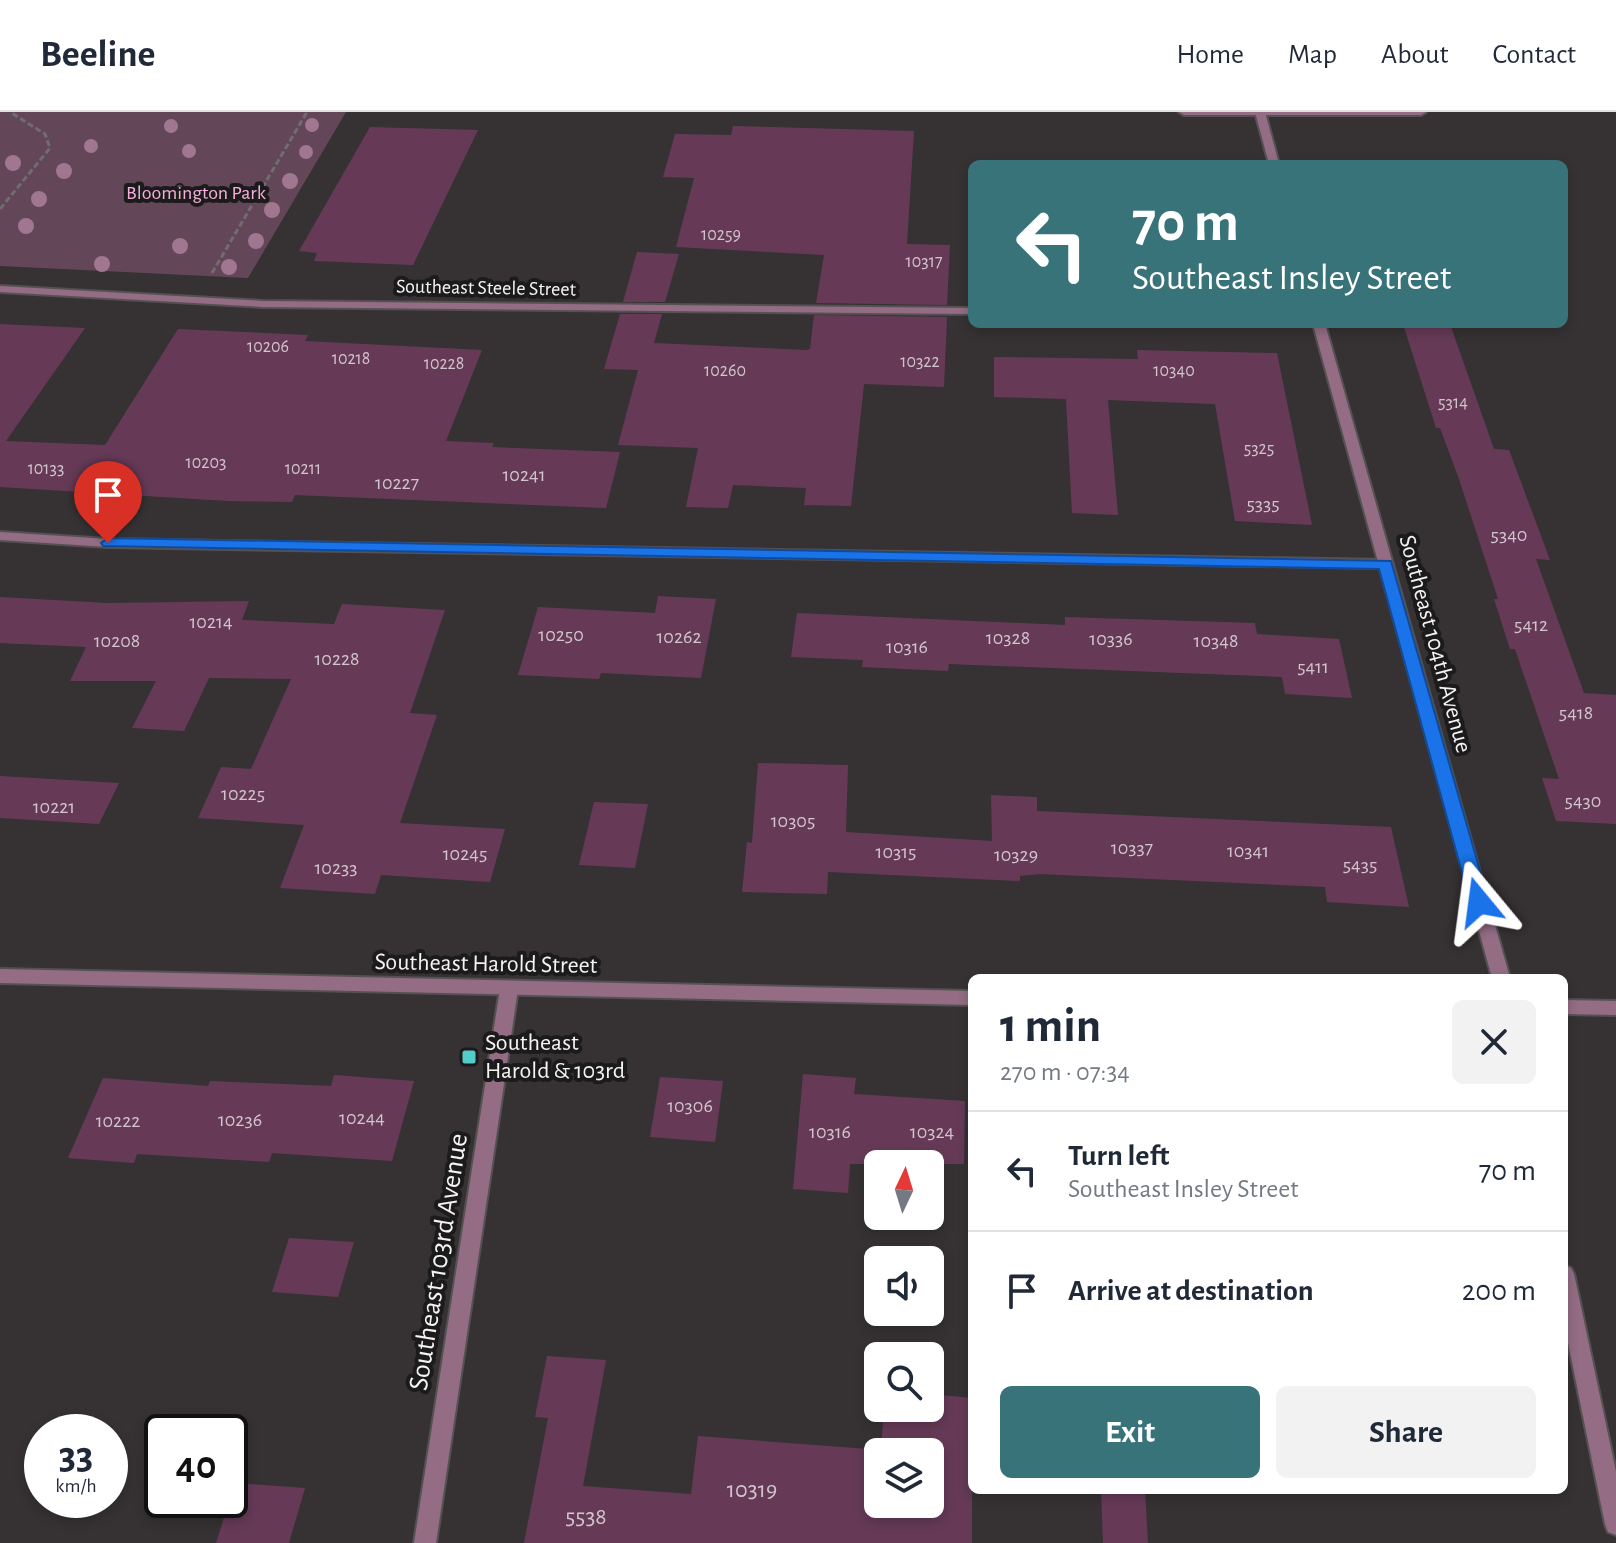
<!DOCTYPE html>
<html lang="en">
<head>
<meta charset="utf-8">
<style>
	body { margin:0; font-family:"Alegreya Sans",sans-serif; background:#f2f2f3; color:#1f2937; height:100vh; display:flex; flex-direction:column; font-size:30px; white-space:nowrap }
	* { box-sizing:border-box; margin:0 }
	p { font-size:26px; color:#747a83 }
	.icon { flex:none; width:44px; height:44px; fill:none; stroke:currentColor; stroke-width:2; stroke-linecap:round; stroke-linejoin:round }
	.map { position:relative; flex:1; overflow:hidden }
	.details { position:absolute; left:968px; top:862px; width:600px; height:520px; display:flex; flex-direction:column; background:#fff; border-radius:12px; box-shadow:0 4px 12px #0003 }
	.details>* { flex:none }
	.guide { position:absolute; left:968px; top:48px; width:600px; height:168px; border-radius:12px; box-shadow:0 4px 12px #0003; background:#377378; color:#fff; overflow:hidden }
	.needle { width:52px; rotate:4deg }
	.tools { position:absolute; left:864px; top:1038px; display:grid; gap:16px }
	.tools a { display:grid; place-items:center; width:80px; height:80px; border-radius:12px; background:#fff; box-shadow:0 4px 12px #0003; font-size:40px }
	.speed { position:absolute; left:24px; top:1302px; display:flex; gap:16px; font-size:40px; font-weight:700; text-align:center }
	.speed>* { display:grid; place-content:center; width:104px; height:104px; border-radius:50%; background:#fff; box-shadow:0 4px 12px #0003; line-height:1 }
	.speed small { font-size:20px; font-weight:400 }
	.speed .limit { border:4px solid #111; border-radius:12px; background:#fff; color:#111 }
	.pin { position:absolute; display:grid; place-items:center; width:68px; height:68px; color:#fff; margin:-82px -34px; border-radius:50% 50% 50% 0; rotate:-45deg; box-shadow:0 0 8px #0007 }
	.pin .icon { rotate:45deg }
	.me { position:absolute; width:88px; margin:-44px; rotate:344deg; stroke-linejoin:round; filter:drop-shadow(0 0 6px #0008) }
	.turn { display:flex; align-items:center; gap:28px; height:168px; padding:0 32px; font-size:36px }
	.turn .icon { width:104px; height:104px; stroke-width:2.5 }
	.turn b { display:block; font-size:56px; line-height:68px }
	.round { display:grid; place-items:center; flex:none; width:84px; height:84px; border-radius:12px; background:#f2f2f3 }
	.head { display:flex; align-items:center; justify-content:space-between; height:136px; padding:0 32px }
	h1 { font-size:48px; font-weight:700; line-height:60px }
	.primary-button { display:flex; gap:16px; margin-top:auto; padding:16px 32px }
	.primary-button a { flex:1; height:92px; border-radius:12px; background:#377378; color:#fff; font-size:32px; font-weight:700; line-height:92px; text-align:center }
	.primary-button a+a { background:#f2f2f3; color:#1f2937 }
	ul { padding:0; list-style:none }
	li { display:flex; align-items:center; gap:24px; height:120px; padding:0 32px; border-top:2px solid #e0e1e3 }
	li div { flex:1 }
	li b { display:block; font-size:30px }
	li em { font-style:normal }
	header { display:flex; align-items:center; gap:48px; box-sizing:border-box; height:112px; padding:0 40px; background:#fff; border-bottom:2px solid #e0e1e3 }
	header strong { font-size:38px }
	nav { display:flex; gap:44px; margin-inline-start:auto; font-size:28px }
	.map>svg:first-child { display:block }
</style>
</head>
<body>
<header>
<strong>Beeline</strong>
<nav><a>Home</a><a>Map</a><a>About</a><a>Contact</a></nav>
</header>
<div class="map">
<svg width="1616" height="1431" viewBox="0 0 1616 1431">
	<rect width="100%" height="100%" fill="#363234"/>
	<path fill="#634658" d="M0,0h346l-98,166 -248,-12z"/>
	<g fill="#663a57" fill-rule="evenodd">
		<path d="M733,14l181,5 -7,113 43,1 -3,60 -131,-2 8,-48 -148,-8 18,-69 -31,-1 12,-43 56,1z"/>
		<path d="M370,15l108,3 -65,135 -99,-4 3,-8 -18,-2z"/>
		<path d="M637,140l42,2 -14,48h-42z"/>
		<path d="M620,202h42l-8,29 152,7 4,-1 4,-34 133,2 -3,70 -80,-3 -13,122 -47,-1 2,-17 -73,-3 -5,23 -42,-1 12,-59 -80,-3 20,-75 -34,-1z"/>
		<path d="M0,212l85,4 -79,113 99,4 73,-116 130,6 -3,6 177,9 -36,91 48,2 -2,4 128,5 -14,56 -311,-13 -3,7 -64,-1 -228,-14z"/>
		<path d="M1403,212h47l44,125 15,1 41,110 -14,-1 48,134 32,2v129l-60,-3 -14,-43 17,1 -44,-130h-5l-16,-50h4l-39,-120 -19,-51h-4z"/>
		<path d="M1137,238l140,3 35,172 -77,-4 -20,-117 -107,-4 10,115 -46,-2 -6,-114 -72,-2v-40l144,2z"/>
		<path d="M658,484l58,3 -15,79 -100,-5 -2,6 -81,-4 20,-68 117,6z"/>
		<path d="M0,485l107,6 142,-2 -7,19 92,4 8,-20 103,6 -35,103 27,2 -37,108 105,6 -15,53 -109,-7 -6,19 -95,-6 24,-63 -106,-7 23,-51 30,2 40,-90 -82,-1 -25,53 -52,-3 24,-47h-86l16,-34 -86,-4z"/>
		<path d="M797,501l268,12v-8l190,6 2,11 82,5 13,59 -67,-4 -3,-17 -333,-13 -1,7 -86,-4 1,-7 -72,-3z"/>
		<path d="M758,651l90,2 -2,67 146,9 -1,-46 46,2v14l354,16 18,80 -82,-5 -2,-15 -285,-13 -20,2v5l-192,-9 -1,22 -85,-2 5,-50 5,1z"/>
		<path d="M0,664l119,7 -20,41 -99,-6z"/>
		<path d="M594,690l54,2 -13,64 -56,-3z"/>
		<path d="M803,962l53,4 -2,16 111,7 -1,63h-114l-2,29 -55,-4z"/>
		<path d="M334,963l80,6 -22,80 -120,-8 -3,9 -132,-8 -3,9 -66,-5 35,-80 105,8 2,-5 121,5z"/>
		<path d="M660,965l63,4 -8,61 -65,-5z"/>
		<path d="M289,1126l65,4 -16,55 -66,-5z"/>
		<path d="M547,1244l59,4 -23,126 108,8 7,-58 183,14 3,-42h46v-14l42,4v145h-448l24,-125 -13,-1zM878,1340h52v52h-52z"/>
		<path d="M235,1371l70,5 -16,55h-73z"/>
		<path d="M1101,1378h44l3,53h-45z"/>
	</g>
	<g fill="none" stroke-linecap="round" stroke-linejoin="round">
		<defs>
			<g id="minor">
				<path d="M1179,0h247l-5,3h-237z"/>
				<path d="M0,174l263,15 709,7v6l-709,-7 -263,-15z"/>
				<path d="M0,420l108,7 1278,21 7,4 -7,4 -1278,-21 -108,-7z"/>
				<path d="M509,870l6,2 3,5 -82,554h-22l86,-554 3,-5z"/>
				<path d="M1564,1153l7,3 3,6 42,198v63l-8,-3 -3,-8 -41,-201z"/>
			</g>
			<g id="tertiary">
				<path d="M1255,0h10l14,52h-10z"/>
				<path d="M1313,212h12l185,654h-18z"/>
				<path d="M0,857l972,22v14l-972,-22z"/>
				<path d="M1564,888l52,1v14l-52,-1z"/>
			</g>
		</defs>
		<use href="#minor" stroke="#555153" stroke-width="4"/>
		<use href="#tertiary" stroke="#555153" stroke-width="4"/>
		<g stroke="#706d6f" stroke-width="3" stroke-dasharray="6 3" stroke-linecap="butt">
			<path d="M0,97l50,-61 -5,-14 -35,-22"/>
			<path d="M212,161l95,-161"/>
		</g>
		<use href="#minor" fill="#946d85" fill-rule="evenodd"/>
		<use href="#tertiary" fill="#946d85" fill-rule="evenodd"/>
	</g>
	<g fill="#a17691">
		<circle cx="312" cy="13" r="7"/>
		<circle cx="171" cy="14" r="7"/>
		<circle cx="91" cy="34" r="7"/>
		<circle cx="189" cy="39" r="7"/>
		<circle cx="306" cy="40" r="7"/>
		<circle cx="13" cy="51" r="8"/>
		<circle cx="64" cy="59" r="8"/>
		<circle cx="290" cy="69" r="8"/>
		<circle cx="39" cy="87" r="8"/>
		<circle cx="272" cy="98" r="8"/>
		<circle cx="26" cy="114" r="8"/>
		<circle cx="256" cy="129" r="8"/>
		<circle cx="180" cy="134" r="8"/>
		<circle cx="102" cy="152" r="8"/>
		<circle cx="229" cy="155" r="8"/>
	</g>
	<path fill="#1a73e8" stroke="#114b97" stroke-width="2" d="M108,426l1283,23 98,341 -10,7 -9,-7 -91,-333 -1276,-23 -2,-3z"/>
	<rect fill="#54cdc8" stroke="#1c1b1c" stroke-width="3" x="461" y="937" width="16" height="16" rx="4"/>
	<g text-anchor="middle" dominant-baseline="central" stroke-width="8" stroke-linejoin="round" paint-order="stroke">
		<g font-size="18" fill="#d2c5ce">
			<text x="721" y="123">10259</text>
			<text x="924" y="150">10317</text>
			<text x="268" y="235">10206</text>
			<text x="351" y="247">10218</text>
			<text x="920" y="250">10322</text>
			<text x="444" y="252">10228</text>
			<text x="725" y="259">10260</text>
			<text x="1174" y="259">10340</text>
			<text x="1453" y="291">5314</text>
			<text x="1259" y="337">5325</text>
			<text x="206" y="351">10203</text>
			<text x="46" y="357">10133</text>
			<text x="303" y="357">10211</text>
		</g>
		<g font-size="20" fill="#f8aedd" stroke="#1c1b1c">
			<text x="196" y="81">Bloomington Park</text>
		</g>
		<g font-size="20" fill="#f6f3f5" stroke="#1c1b1c">
			<text transform="translate(486 176) rotate(1)">Southeast Steele Street</text>
		</g>
		<g font-size="20" fill="#d2c5ce">
			<text x="524" y="363">10241</text>
			<text x="397" y="371">10227</text>
			<text x="1263" y="392">5335</text>
			<text x="1509" y="423">5340</text>
			<text x="211" y="510">10214</text>
			<text x="1531" y="513">5412</text>
			<text x="561" y="523">10250</text>
			<text x="679" y="525">10262</text>
			<text x="1008" y="526">10328</text>
			<text x="1111" y="527">10336</text>
			<text x="117" y="529">10208</text>
			<text x="1216" y="529">10348</text>
			<text x="907" y="535">10316</text>
			<text x="337" y="547">10228</text>
			<text x="1313" y="555">5411</text>
			<text x="1576" y="601">5418</text>
			<text x="243" y="682">10225</text>
			<text x="1583" y="689">5430</text>
			<text x="54" y="695">10221</text>
			<text x="793" y="709">10305</text>
			<text x="1132" y="736">10337</text>
			<text x="1248" y="739">10341</text>
			<text x="896" y="740">10315</text>
			<text x="465" y="742">10245</text>
			<text x="1016" y="743">10329</text>
			<text x="1360" y="753">5435</text>
			<text x="336" y="756">10233</text>
			<text x="690" y="994">10306</text>
			<text x="362" y="1006">10244</text>
			<text x="240" y="1008">10236</text>
			<text x="118" y="1009">10222</text>
			<text x="830" y="1020">10316</text>
			<text x="932" y="1020">10324</text>
		</g>
		<g font-size="24" fill="#f6f3f5" stroke="#1c1b1c">
			<text transform="translate(1435 532) rotate(75)">Southeast 104th Avenue</text>
			<text transform="translate(486 852) rotate(1)">Southeast Harold Street</text>
		</g>
		<g font-size="24" fill="#f6f3f5" stroke="#1c1b1c" text-anchor="start">
			<text x="485" y="931">Southeast<tspan x="485" dy="28">Harold &amp; 103rd</tspan></text>
		</g>
		<g font-size="24" fill="#d2c5ce">
			<text x="752" y="1378">10319</text>
			<text x="586" y="1405">5538</text>
		</g>
		<g font-size="28" fill="#f6f3f5" stroke="#1c1b1c">
			<text transform="translate(439 1150) rotate(-81)">Southeast 103rd Avenue</text>
		</g>
	</g>
</svg>
<div class="tools">
<a><svg class="needle" viewBox="-14 -14 28 28"><path d="M0-13l5 13h-10z" fill="#e53935"/><path d="M0 13l5-13h-10z" fill="#747a83"/></svg></a>
<a><svg class="icon" aria-label="sound" viewBox="0 0 24 24"><path d="M4 9h4l5-4v14l-5-4H4zM17 9q2 3 0 6"/></svg></a>
<a><svg class="icon" aria-label="search" viewBox="0 0 24 24"><circle cx="10" cy="10" r="6"/><path d="M15 15l6 6"/></svg></a>
<a><svg class="icon" aria-label="layers" viewBox="0 0 24 24"><path d="M12 4l9 5-9 5-9-5zM3 14l9 5 9-5"/></svg></a>
</div>
<div class="speed"><div>33<small>km/h</small></div><div class="limit">40</div></div>
<div class="pin" style="left:108px;top:431px;background:#d93025"><svg class="icon" aria-label="arrive" viewBox="0 0 24 24"><path d="M6 21V4h12l-3 4 3 4H6"/></svg></div>
<svg class="me" style="left:1479px;top:790px" viewBox="-20 -20 40 40"><path d="M0-17L14 15 0 8-14 15z" fill="#1a73e8" stroke="#fff" stroke-width="4"/></svg>
<div class="guide">
<div class="turn"><svg class="icon" aria-label="left" viewBox="0 0 24 24"><path d="M17 20v-9H6M10 6l-5 5 5 5"/></svg><div><b>70 m</b>Southeast Insley Street</div></div>
</div>
<section class="details">
<div class="head"><div><h1>1 min</h1><p>270 m · 07:34</p></div><a class="round"><svg class="icon" aria-label="close" viewBox="0 0 24 24"><path d="M6 6l12 12M18 6L6 18"/></svg></a></div>
<ul>
<li><svg class="icon" aria-label="left" viewBox="0 0 24 24"><path d="M17 20v-9H6M10 6l-5 5 5 5"/></svg><div><b>Turn left</b><p>Southeast Insley Street</p></div><em>70 m</em></li>
<li><svg class="icon" aria-label="arrive" viewBox="0 0 24 24"><path d="M6 21V4h12l-3 4 3 4H6"/></svg><div><b>Arrive at destination</b></div><em>200 m</em></li>
</ul>
<div class="primary-button"><a>Exit</a><a>Share</a></div>
</section>
</div>
</body>
</html>
